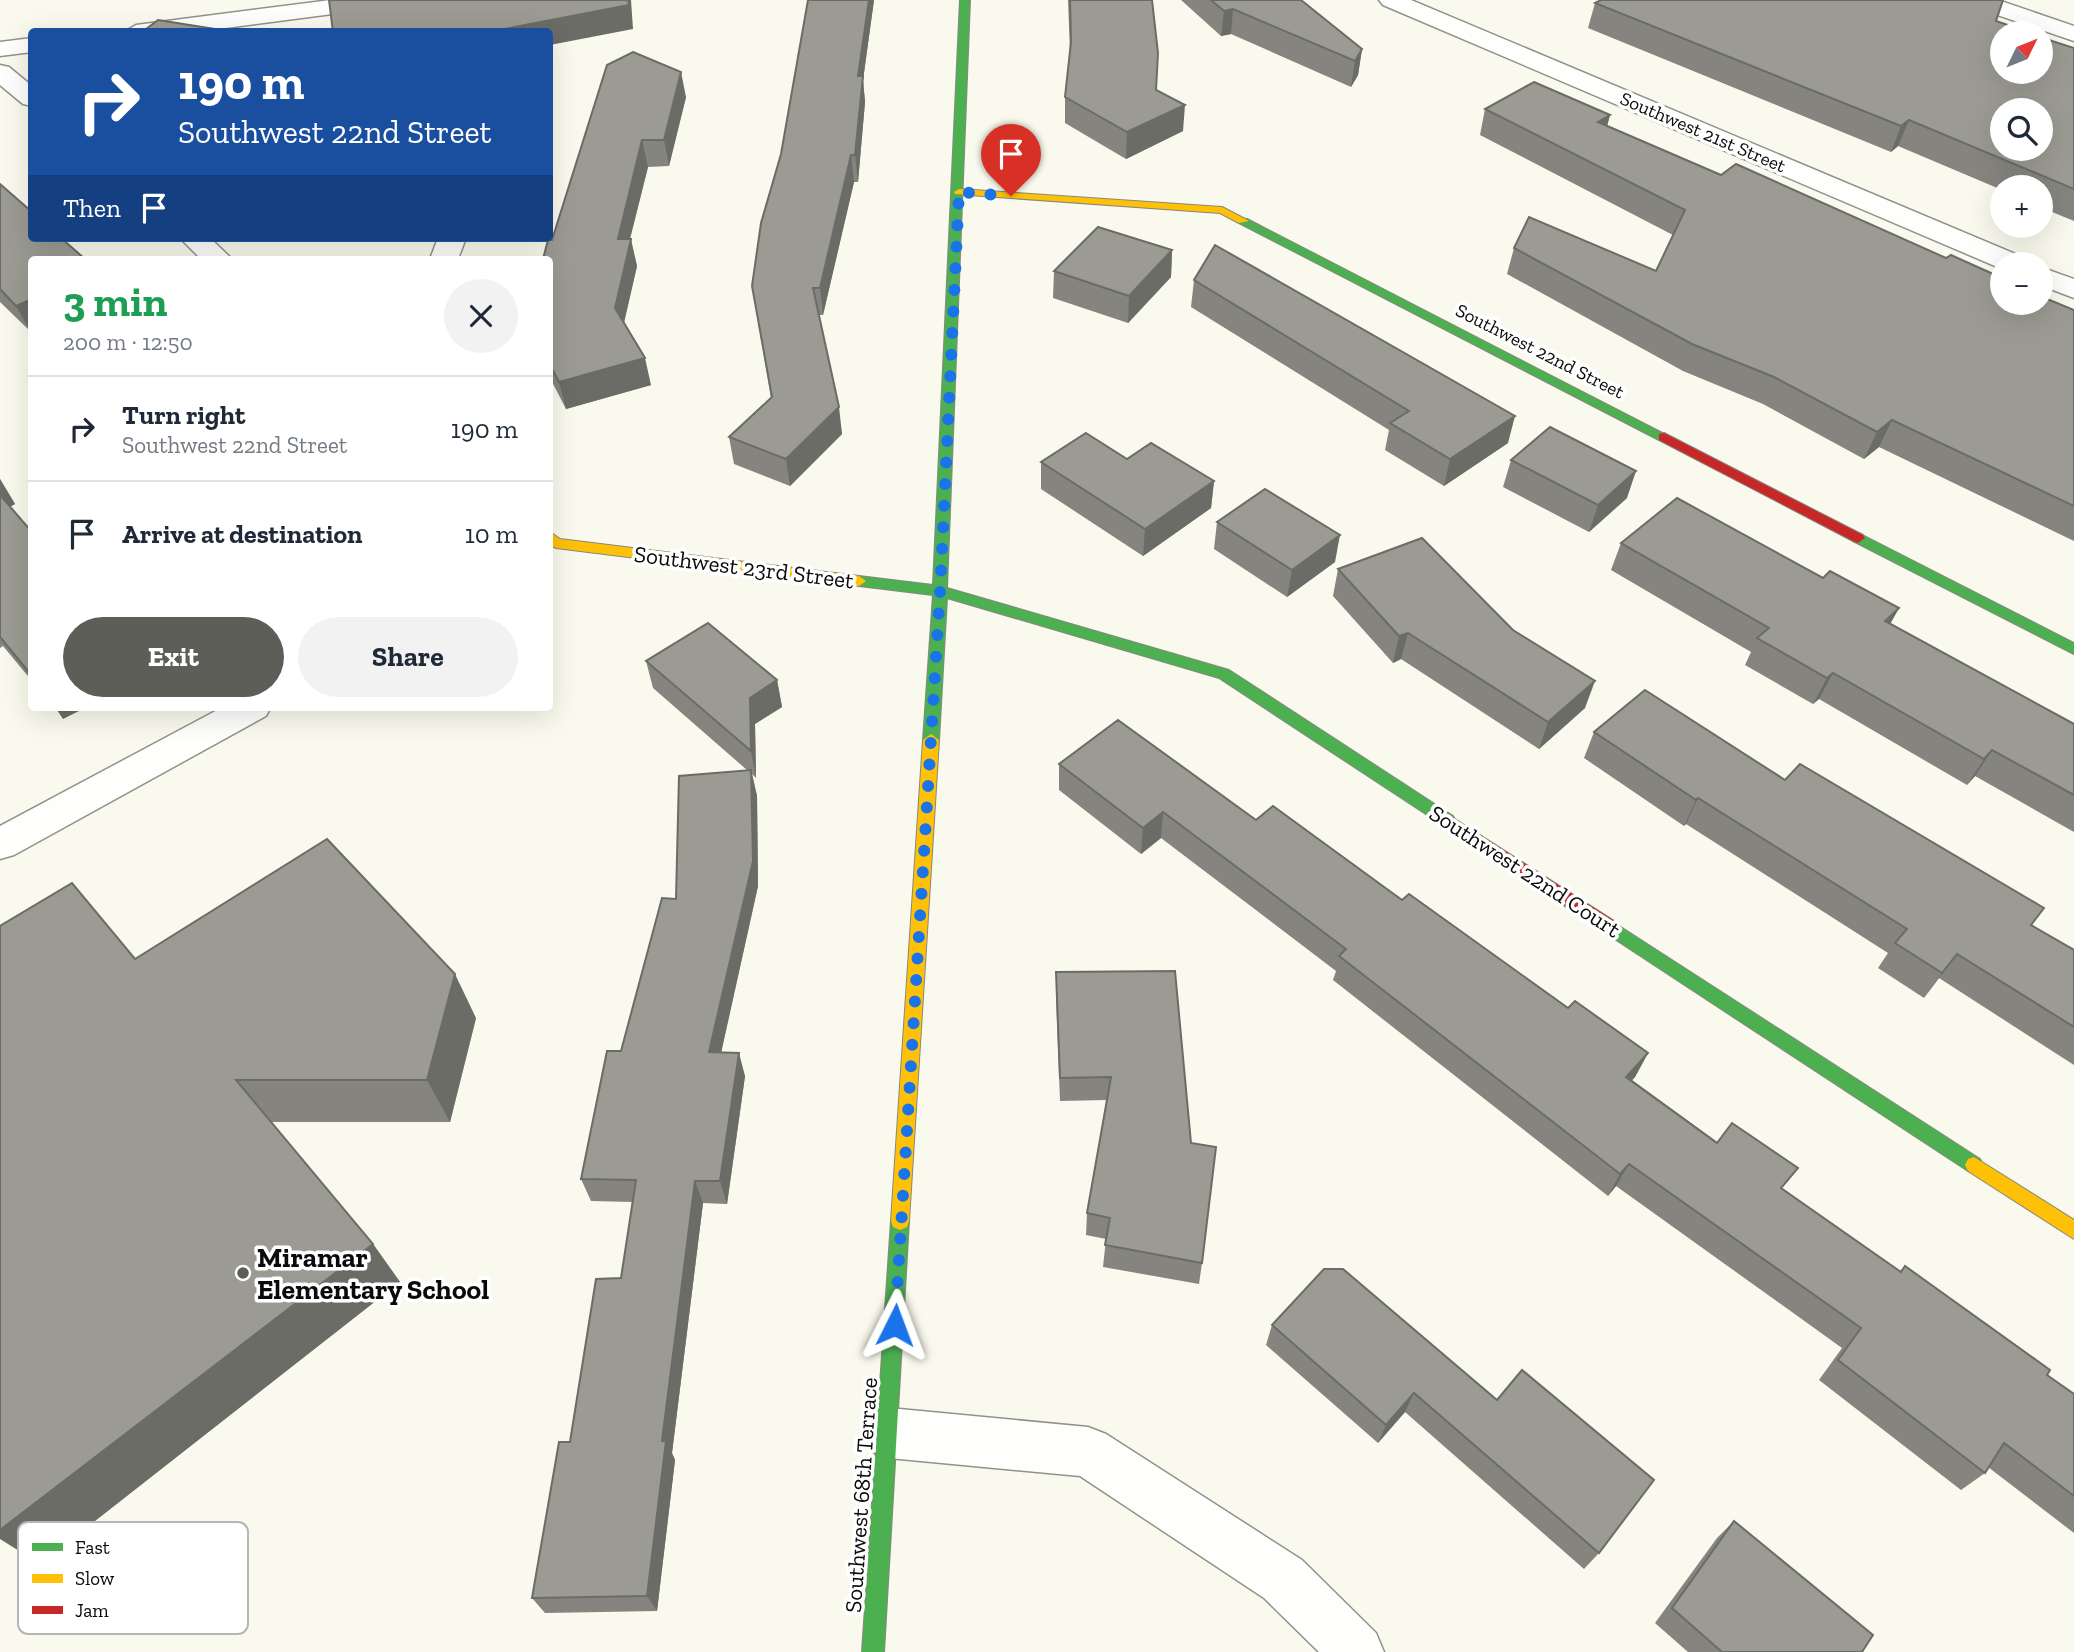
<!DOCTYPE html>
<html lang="en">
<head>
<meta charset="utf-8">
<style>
	body { margin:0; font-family:"Zilla Slab",serif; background:#f2f2f3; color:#1f2937; height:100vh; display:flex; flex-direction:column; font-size:26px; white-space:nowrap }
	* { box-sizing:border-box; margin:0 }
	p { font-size:23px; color:#747a83 }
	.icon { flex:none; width:38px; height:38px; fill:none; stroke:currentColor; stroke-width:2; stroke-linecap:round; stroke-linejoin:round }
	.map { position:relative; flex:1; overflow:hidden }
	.side { position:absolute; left:28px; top:256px; width:525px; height:455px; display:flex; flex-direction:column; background:#fff; border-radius:7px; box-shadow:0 7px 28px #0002 }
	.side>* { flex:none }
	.banner { position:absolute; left:28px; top:28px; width:525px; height:214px; border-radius:7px; box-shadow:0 7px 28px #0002; background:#1a4fa0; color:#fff; overflow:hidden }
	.needle { width:46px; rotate:47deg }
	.fabs { position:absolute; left:1990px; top:21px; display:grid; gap:14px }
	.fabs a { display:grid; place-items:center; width:63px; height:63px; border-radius:50%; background:#fff; box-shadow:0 7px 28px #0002; font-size:35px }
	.pin { position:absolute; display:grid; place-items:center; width:60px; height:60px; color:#fff; margin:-72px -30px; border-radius:50% 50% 50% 0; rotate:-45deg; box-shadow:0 0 7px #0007 }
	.pin .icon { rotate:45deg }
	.me { position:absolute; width:77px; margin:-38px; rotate:3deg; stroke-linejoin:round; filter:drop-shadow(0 0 5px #0008) }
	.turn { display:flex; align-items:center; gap:24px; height:147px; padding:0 35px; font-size:32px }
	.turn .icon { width:91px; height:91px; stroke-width:2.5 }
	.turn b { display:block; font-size:49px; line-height:60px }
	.then { display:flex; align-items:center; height:66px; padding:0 35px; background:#0003; gap:14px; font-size:26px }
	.round { display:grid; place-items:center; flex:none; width:74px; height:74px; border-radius:37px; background:#f2f2f3 }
	.headline { display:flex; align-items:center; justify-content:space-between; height:119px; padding:0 35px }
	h1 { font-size:42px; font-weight:700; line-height:52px; color:#1e9e55 }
	.primary-button { display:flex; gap:14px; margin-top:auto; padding:14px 35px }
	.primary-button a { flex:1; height:80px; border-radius:42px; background:#5e5e59; color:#fff; font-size:28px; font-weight:700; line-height:80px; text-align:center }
	.primary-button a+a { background:#f2f2f3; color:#1f2937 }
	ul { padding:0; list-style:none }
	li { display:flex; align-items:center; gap:21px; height:105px; padding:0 35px; border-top:2px solid #e0e1e3 }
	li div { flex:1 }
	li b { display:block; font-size:26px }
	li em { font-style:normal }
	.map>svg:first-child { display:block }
</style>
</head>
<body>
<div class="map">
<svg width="2074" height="1652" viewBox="0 0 2074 1652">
	<rect width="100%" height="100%" fill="#f9f9ed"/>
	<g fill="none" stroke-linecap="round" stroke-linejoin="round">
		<defs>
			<g id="street">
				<path d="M331,0h67l-4,5 -8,2 -191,25h-71l12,-7z"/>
				<path d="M1379,0h32l614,258 4,6h-27v5l-619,-264z"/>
				<path d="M1964,0h34l76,26v15l-106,-36z"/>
				<path d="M32,38v14l-32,4v-14z"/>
				<path d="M0,65l9,2 23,19v20l-9,-2 -23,-19z"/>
				<path d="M180,238h30l22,21h-31z"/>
				<path d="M438,238h28l-8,21h-28z"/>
				<path d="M2040,267l34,12v19l-34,-13z"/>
				<path d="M223,707h48l-5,9 -252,139 -14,4v-33z"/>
				<path d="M889,1408l199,19 18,7 196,126 74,73 8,19h-65l-55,-54 -184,-122 -191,-18 -18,-7 -7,-18 7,-18z"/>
			</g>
			<g id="fast">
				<path d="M960,0h10l-23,588 282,82 224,146 2,4 -2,4h-12l-222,-146 -272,-80 -8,142 -8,6 -5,-2 -3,-4 10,-145 -74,-9 -7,-5 7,-5 74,9z"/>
				<path d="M1239,219h8l423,218 -1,3h-10l-420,-217z"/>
				<path d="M1858,533l216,110v11l-221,-113 -2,-3z"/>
				<path d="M1613,922l367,237 3,6 -3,6 -6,2 -6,-2 -361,-237 -2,-5 2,-5z"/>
				<path d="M900,1212l7,3 2,6 -25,431h-22l29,-431 2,-6z"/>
			</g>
			<g id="slow">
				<path d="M959,189l263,18 27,14 -10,2 -19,-10 -265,-19 -1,-2z"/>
				<path d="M550,532l10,7 299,37 7,5 -7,5 -303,-38 -6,-3z"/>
				<path d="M931,734l8,6 -30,481 -2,6 -7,3 -7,-3 -2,-6 32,-481z"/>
				<path d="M1974,1157l100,63v19l-106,-68 -3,-6 3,-6z"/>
			</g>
			<g id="jam">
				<path d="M1664,433l199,102 2,3 -7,5 -5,-2 -194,-101v-6z"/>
				<path d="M1447,814l172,110 2,5 -2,5 -6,2 -6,-2 -166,-110 -2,-4 2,-4z"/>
			</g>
		</defs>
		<use href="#street" stroke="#92928c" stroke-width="3"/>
		<use href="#fast" stroke="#888883" stroke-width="2"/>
		<use href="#slow" stroke="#888883" stroke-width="2"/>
		<use href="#jam" stroke="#888883" stroke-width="2"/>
		<use href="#street" fill="#fefefc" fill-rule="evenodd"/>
		<use href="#fast" fill="#4caf50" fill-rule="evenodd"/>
		<use href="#slow" fill="#ffc107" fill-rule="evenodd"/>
		<use href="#jam" fill="#c62828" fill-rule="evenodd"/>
	</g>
	<g fill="#85847e">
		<path d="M808,0h66l-11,80 2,22 -7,80h-4l-31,133h-4l23,119 -52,52 -56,-22 -5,-27 42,-39 -19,-112 29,-132z"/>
		<path d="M1068,0h84l4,90 27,41 -57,28 -61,-36v-26l5,-46z"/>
		<path d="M1181,0h120l61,49 -4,26 -7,12 -120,-53 -10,2z"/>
		<path d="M1595,3l401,18 78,27v173l-34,-14v-20h-38v3l-104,-44 -7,6 -303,-124z"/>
		<path d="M633,52l53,45 -17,69 -21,1 -18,72 7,27 -13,57 27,62 -85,24 -16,-31v-119l2,-19z"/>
		<path d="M1485,109l125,6 -3,11 395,177 72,7v231l-195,-94 -15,12 -101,-55 -80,-33 -176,-97 7,-26 142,23 17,-36 -193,-100z"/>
		<path d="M0,184l32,75 -1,73 -31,-30z"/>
		<path d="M1172,250l-1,27 -43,46 -75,-25 1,-27z"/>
		<path d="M1194,280l314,163 -64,43 -59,-36 4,-20 -198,-123z"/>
		<path d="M1127,459l87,22 -3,27 -68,48 -102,-67v-27z"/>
		<path d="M1511,460l116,38 -38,34 -86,-45z"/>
		<path d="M0,479l15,25 -5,3 22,25v149l-29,-35 -3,2z"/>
		<path d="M1217,522l118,40 -48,35 -73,-48z"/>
		<path d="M1621,543l202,35 76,30 -9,16 184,100v108l-99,-56 -8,9 -148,-86 -6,5 -68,-39 6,-13 -140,-82z"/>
		<path d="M1338,569l247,139 -46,41 -138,-90 -8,4 -60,-67z"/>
		<path d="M646,661l131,19 5,27 -27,17 1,54 -4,-4 5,22 1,90 -37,166 24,24 -18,128 -24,-1 -31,250 3,7 -18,151 -112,2 -13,-15 38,-156 51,-164 12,-76 -42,-1 -10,-22 40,-128 55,-152 71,-129 -94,-82z"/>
		<path d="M1594,732l191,48 289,170v115l-135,-87 -15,20 -46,-30 10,-15 -202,-129 -2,2 -100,-68z"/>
		<path d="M1059,764l197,56 146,80 166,108 80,45 -13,24 -3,3 150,109 118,82 5,-5 142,109 27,19v139l-86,-66 -3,6 -24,17 -142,-110 23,-32 -226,-162 -8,10 -275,-216 3,-9 -175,-133 -20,16 -82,-64z"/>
		<path d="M135,959l341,59 -26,104h-179l102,122 27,38 -360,282z"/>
		<path d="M1175,971l27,292 -3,21 -96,-17 3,-28 -20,-4 1,-22 20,-113 -47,1 -4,-104v-25z"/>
		<path d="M1324,1269l275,284 -15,16 -179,-157 -27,31 -112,-98 6,-20z"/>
		<path d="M1734,1521l128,131h-174l-33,-29 62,-85z"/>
	</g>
	<g fill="#6c6c67">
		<path d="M628,0h3l2,29 -83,16v-13h-61z"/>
		<path d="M869,0h5l-11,80 2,22 -7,80 -3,-27 3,-79z"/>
		<path d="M1233,9l-2,25 -10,2 3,-25z"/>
		<path d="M1362,49l-4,26 -7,12 4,-26z"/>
		<path d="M681,72l5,25 -17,69 -5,-26z"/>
		<path d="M1185,105l-2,26 -57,28 1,-27z"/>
		<path d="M1610,115l-7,26 -5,-19z"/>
		<path d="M1909,120l-11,26 -7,6 10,-26z"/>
		<path d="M642,140l6,27 -25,99 -5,-27z"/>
		<path d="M851,155l3,27 -31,133 -3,-27z"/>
		<path d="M329,238h11l-10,4z"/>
		<path d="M631,239l6,27 -16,69 -6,-27z"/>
		<path d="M1172,250l-1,27 -43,46 1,-27z"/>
		<path d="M32,299v33h-1l-15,-26z"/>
		<path d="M645,358l6,27 -85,24 -7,-27z"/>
		<path d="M839,407l3,27 -52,52 -4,-27z"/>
		<path d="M1515,416l-7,27 -64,43 6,-27z"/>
		<path d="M1892,420l-13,27 -15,12 13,-27z"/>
		<path d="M1636,471l-9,27 -38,34 9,-27z"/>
		<path d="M0,479l15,25 -10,5 -5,-8z"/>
		<path d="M1214,481l-3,27 -68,48 2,-27z"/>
		<path d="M1340,535l-5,27 -48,35 5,-27z"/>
		<path d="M1899,608l-15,27 1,-14z"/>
		<path d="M1408,633l-7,26 -8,4 6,-27z"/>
		<path d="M1833,673l-14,26 -6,5 14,-26z"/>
		<path d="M777,680l5,27 -27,17 1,54 -5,-27 -1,-53z"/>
		<path d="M1595,681l-10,27 -46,41 9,-27z"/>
		<path d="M55,707h32l-24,12z"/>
		<path d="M1992,750l-17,26 -8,9 17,-26z"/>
		<path d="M751,770l6,26 1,90 -42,190 -7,-24z"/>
		<path d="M1698,798l-12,26 -2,2 12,-26z"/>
		<path d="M1163,812l-2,26 -20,16 2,-26z"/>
		<path d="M1957,954l-33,44 18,-25z"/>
		<path d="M455,974l21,44 -26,104 -23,-42z"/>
		<path d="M739,1053l6,23 -18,128 -7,-23z"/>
		<path d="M1648,1053l-13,24 -21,23 12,-23z"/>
		<path d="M1629,1164l-13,22 -8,10 12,-22z"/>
		<path d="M695,1181l8,22 -31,250 3,7 -18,151 -10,-15 15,-155z"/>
		<path d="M373,1244l27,38 -360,282 -40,-25v-27z"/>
		<path d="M1414,1393l-9,19 -27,31 8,-18z"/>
	</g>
	<g fill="#9b9a93" stroke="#6c6c67" stroke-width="2" fill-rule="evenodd">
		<path d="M329,0h299l1,5 -140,27h-156z"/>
		<path d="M808,0h61l-11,76h5l-8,79h-4l-31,133h-7l26,119 -53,52 -57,-22 43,-40 -20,-111 9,-63 20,-69z"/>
		<path d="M1070,0h82l6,53 -2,37 29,15 -58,27 -62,-35 6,-55z"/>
		<path d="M1211,0h90l61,49 -7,12 -122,-52 -9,2z"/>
		<path d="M1601,0h402l-7,21 35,12h-29v39h38v-35l34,11v141l-165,-69 -8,6 -306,-123zM2002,110h38v39h-38z"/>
		<path d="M158,20l76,12h-92z"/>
		<path d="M633,52l48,20 -17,68h-22l-24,99h13l-16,69 30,50 -86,24 -9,-17v-106h-7l5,-19h4l55,-175z"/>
		<path d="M1534,82l76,33 -12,7 123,53 15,-11 210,94 5,-3 51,23v25h38v-7l34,14v196l-182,-86 -15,12 -103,-55 -82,-33 -178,-96 15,-31 127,54 29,-61 -200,-101z"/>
		<path d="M0,184l32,28v26h29l24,21h-53v40l-16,7 -16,-17z"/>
		<path d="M1098,227l74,23 -43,46 -75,-25z"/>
		<path d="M1215,245l300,171 -65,43 -60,-36 19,-12 -215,-131z"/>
		<path d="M1550,427l86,44 -38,34 -87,-45z"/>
		<path d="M1086,433l41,26 24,-16 63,38 -69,48 -104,-67z"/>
		<path d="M1265,489l75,46 -48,35 -75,-48z"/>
		<path d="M0,495l32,37v144l-32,-39z"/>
		<path d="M1677,498l146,80 7,-7 69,37 -14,13 189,103v71l-82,-45 -8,9 -151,-86 -6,5 -70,-40 12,-10 -148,-85z"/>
		<path d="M1422,538l91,92 82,51 -47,41 -140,-89 -9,3 -61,-67z"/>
		<path d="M708,623l69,57 -27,18 1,53 -105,-90z"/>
		<path d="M1645,690l140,90 15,-16 244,144 -13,17 43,25v77l-117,-73 -15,19 -47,-30 12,-14 -209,-131 -2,2 -102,-68z"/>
		<path d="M1118,720l138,100 17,-14 129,94 7,-6 159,114 7,-7 73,52 -22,24 91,66 15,-20 66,45 -17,20 120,84 4,-6 145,104 -3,5 27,19v102l-70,-53 -19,30 -147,-113 23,-32 -232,-164 -9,10 -281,-218 7,-7 -183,-137 -20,16 -84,-64z"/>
		<path d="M751,770l2,91 -44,191 30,1 -19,128h-25l-33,260h4l-19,155 -115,2 27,-156h11l26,-163 25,-1 15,-98 -55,-1 26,-128h14l41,-153 14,1 3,-123z"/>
		<path d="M327,839l128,135 -28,106h-191l137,164 -373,286v-604l72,-43 63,76z"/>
		<path d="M1175,971l16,172 25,4 -14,116 -97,-18 5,-27 -23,-5 24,-136 -51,1 -4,-106z"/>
		<path d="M1324,1269h19l154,131 25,-30 132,110 -55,73 -185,-160 -28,32 -114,-100z"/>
		<path d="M1734,1521l139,114 -11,17h-140l-50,-44z"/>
	</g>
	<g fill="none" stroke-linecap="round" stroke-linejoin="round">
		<path stroke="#1a73e8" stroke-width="12" stroke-dasharray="0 21.6" d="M895,1325l45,-733 19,-400 52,4"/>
	</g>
	<circle fill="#5e5e59" stroke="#fff" stroke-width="2.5" cx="243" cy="1273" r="7"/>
	<g text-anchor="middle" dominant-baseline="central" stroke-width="7" stroke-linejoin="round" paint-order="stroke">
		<g font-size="19" fill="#0a0a0a" stroke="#fff">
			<text transform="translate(1703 132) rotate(23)">Southwest 21st Street</text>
			<text transform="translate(1540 351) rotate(27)">Southwest 22nd Street</text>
		</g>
		<g font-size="23" fill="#0a0a0a" stroke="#fff">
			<text transform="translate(744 567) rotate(7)">Southwest 23rd Street</text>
			<text transform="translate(1525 871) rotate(33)">Southwest 22nd Court</text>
			<text transform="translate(861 1495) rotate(-86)">Southwest 68th Terrace</text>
		</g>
		<g font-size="28" font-weight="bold" fill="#0a0a0a" stroke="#fff" text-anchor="start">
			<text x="257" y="1257">Miramar<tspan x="257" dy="32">Elementary School</tspan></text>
		</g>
	</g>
	<rect x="18" y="1522" width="230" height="112" rx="10" fill="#fff" stroke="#b6b6b6" stroke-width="2"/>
	<rect x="32" y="1543" width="31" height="8" fill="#4caf50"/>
	<rect x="32" y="1574" width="31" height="9" fill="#ffc107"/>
	<rect x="32" y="1606" width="31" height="8" fill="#c62828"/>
	<g font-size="19" fill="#0a0a0a">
		<text x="75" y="1554">Fast</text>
		<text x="75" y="1585">Slow</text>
		<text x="75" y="1617">Jam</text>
	</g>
</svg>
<div class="fabs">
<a><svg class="needle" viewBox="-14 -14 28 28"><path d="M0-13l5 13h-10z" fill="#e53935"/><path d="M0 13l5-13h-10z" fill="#747a83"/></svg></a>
<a><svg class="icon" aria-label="search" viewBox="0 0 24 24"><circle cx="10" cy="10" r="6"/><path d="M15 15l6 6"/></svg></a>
<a>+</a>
<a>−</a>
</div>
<div class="pin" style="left:1011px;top:196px;background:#d93025"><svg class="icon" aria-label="arrive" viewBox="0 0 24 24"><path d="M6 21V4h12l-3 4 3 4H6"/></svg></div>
<svg class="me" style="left:895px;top:1325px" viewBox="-20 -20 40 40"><path d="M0-17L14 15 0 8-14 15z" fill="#1a73e8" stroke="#fff" stroke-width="4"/></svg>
<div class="banner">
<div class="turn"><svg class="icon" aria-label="right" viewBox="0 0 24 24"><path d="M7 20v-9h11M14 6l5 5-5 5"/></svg><div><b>190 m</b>Southwest 22nd Street</div></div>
<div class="then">Then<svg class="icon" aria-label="arrive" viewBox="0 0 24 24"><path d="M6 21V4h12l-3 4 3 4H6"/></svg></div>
</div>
<section class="side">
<div class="headline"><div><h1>3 min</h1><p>200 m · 12:50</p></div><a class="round"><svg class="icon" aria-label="close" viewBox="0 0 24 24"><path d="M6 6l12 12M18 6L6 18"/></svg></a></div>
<ul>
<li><svg class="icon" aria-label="right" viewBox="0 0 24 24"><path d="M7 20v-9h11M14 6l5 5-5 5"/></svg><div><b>Turn right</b><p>Southwest 22nd Street</p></div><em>190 m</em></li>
<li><svg class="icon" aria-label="arrive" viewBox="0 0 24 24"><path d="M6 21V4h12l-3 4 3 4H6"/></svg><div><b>Arrive at destination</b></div><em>10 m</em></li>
</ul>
<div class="primary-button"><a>Exit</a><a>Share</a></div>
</section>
</div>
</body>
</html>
